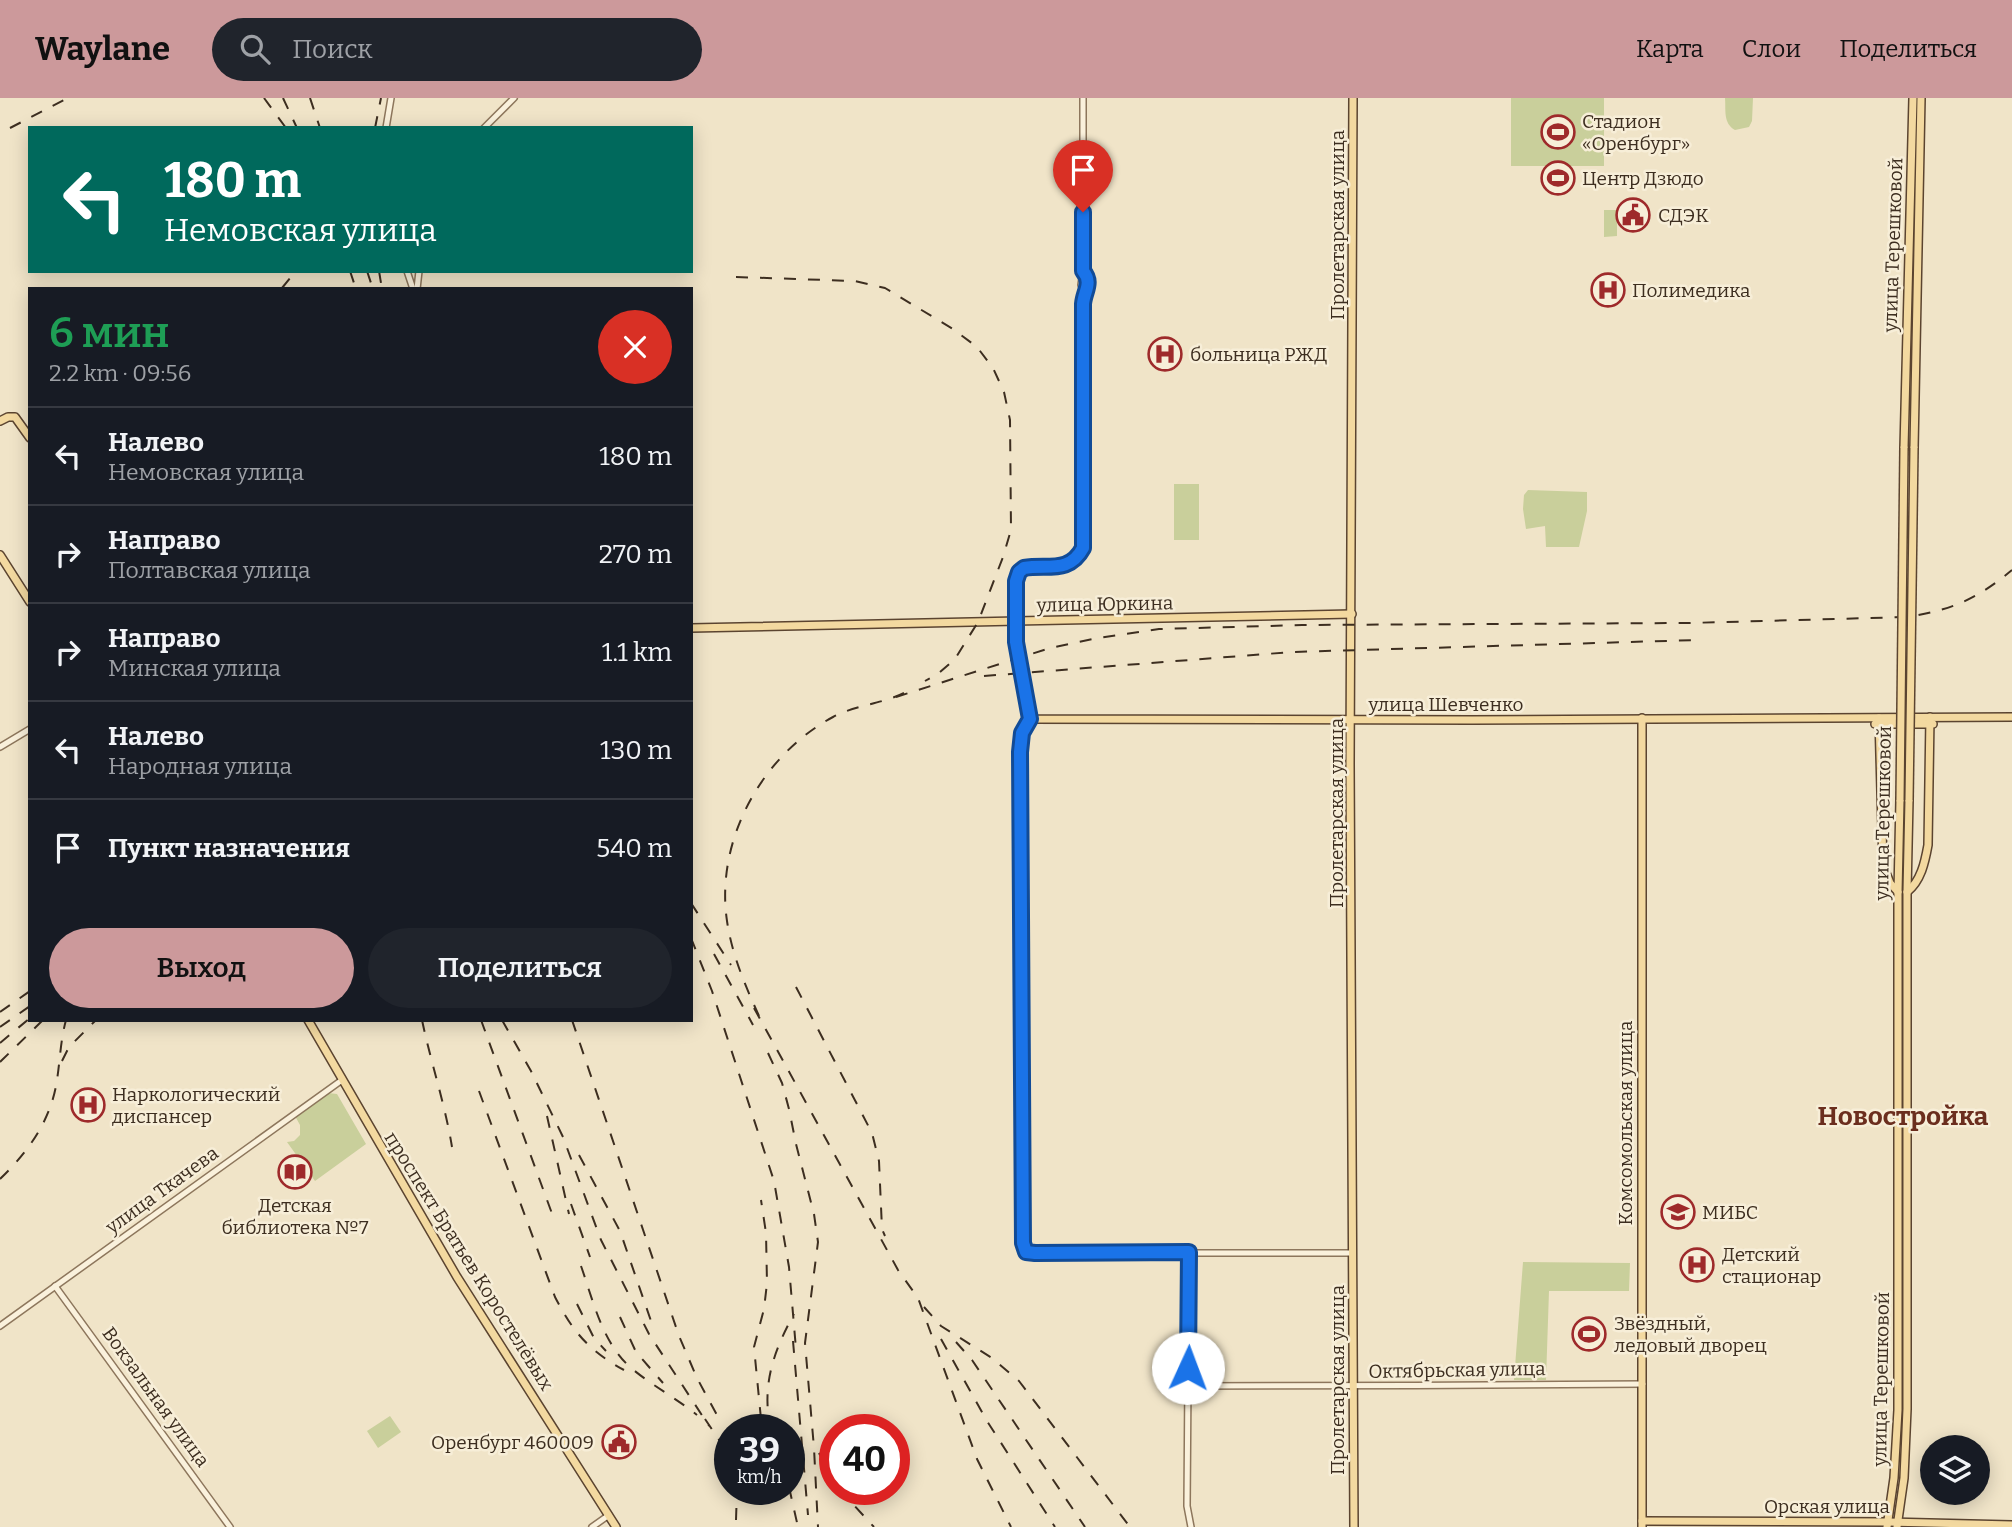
<!DOCTYPE html>
<html lang="ru">
<head>
<meta charset="utf-8">
<style>
	body { margin:0; font-family:Bitter,serif; background:#20242c; color:#f1f3f6; height:100vh; display:flex; flex-direction:column; font-size:26px; white-space:nowrap }
	* { box-sizing:border-box; margin:0 }
	p { font-size:23px; color:#9ea1a6 }
	.icon { flex:none; width:38px; height:38px; fill:none; stroke:currentColor; stroke-width:2; stroke-linecap:round; stroke-linejoin:round }
	.map { position:relative; flex:1; overflow:hidden }
	.details { position:absolute; left:28px; top:189px; width:665px; height:735px; display:flex; flex-direction:column; background:#171b24; border-radius:0px; box-shadow:0 4px 18px #0003 }
	.details>* { flex:none }
	.guide { position:absolute; left:28px; top:28px; width:665px; height:147px; border-radius:0px; box-shadow:0 4px 18px #0003; background:#00695c; color:#fff; overflow:hidden }
	.fabs { position:absolute; left:1920px; top:1337px; display:grid; gap:14px }
	.fabs a { display:grid; place-items:center; width:70px; height:70px; border-radius:50%; background:#171b24; box-shadow:0 4px 18px #0003; font-size:35px }
	.speed { position:absolute; left:714px; top:1316px; display:flex; gap:14px; font-size:35px; font-weight:700; text-align:center }
	.speed>* { display:grid; place-content:center; width:91px; height:91px; border-radius:50%; background:#171b24; box-shadow:0 4px 18px #0003; line-height:1 }
	.speed small { font-size:18px; font-weight:400 }
	.speed .limit { border:10px solid #d22; background:#fff; color:#111 }
	.pin { position:absolute; display:grid; place-items:center; width:60px; height:60px; color:#fff; margin:-72px -30px; border-radius:50% 50% 50% 0; rotate:-45deg; box-shadow:0 0 7px #0007 }
	.pin .icon { rotate:45deg }
	.me { position:absolute; width:77px; margin:-38px; rotate:2deg; stroke-linejoin:round; filter:drop-shadow(0 0 5px #0008) }
	.turn { display:flex; align-items:center; gap:24px; height:147px; padding:0 21px; font-size:32px }
	.turn .icon { width:91px; height:91px; stroke-width:2.5 }
	.turn b { display:block; font-size:49px; line-height:60px }
	.round { display:grid; place-items:center; flex:none; width:74px; height:74px; border-radius:37px; background:#20242c }
	.overview { display:flex; align-items:center; justify-content:space-between; height:119px; padding:0 21px }
	h1 { font-size:42px; font-weight:600; line-height:52px; color:#1e9e55 }
	.button { display:flex; gap:14px; margin-top:auto; padding:14px 21px }
	.button a { flex:1; height:80px; border-radius:42px; background:#cc999b; color:#111; font-size:28px; font-weight:600; line-height:80px; text-align:center }
	.button a+a { background:#20242c; color:#f1f3f6 }
	ul { padding:0; list-style:none }
	li { display:flex; align-items:center; gap:21px; height:98px; padding:0 21px; border-top:2px solid #363941 }
	li div { flex:1 }
	li b { display:block; font-size:26px }
	li em { font-style:normal }
	header { display:flex; align-items:center; gap:42px; box-sizing:border-box; height:98px; padding:0 35px; background:#cc999b; color:#111 }
	header strong { font-size:33px }
	nav { display:flex; gap:38px; margin-inline-start:auto; font-size:24px }
	.search { width:490px; height:63px; background:#20242c; display:flex; align-items:center; gap:18px; box-sizing:border-box; padding:0 24px; border-radius:38px; color:#9ea1a6; font-size:26px }
	.map>svg:first-child { display:block }
</style>
</head>
<body>
<header>
<strong>Waylane</strong>
<div class="search"><svg class="icon" aria-label="search" viewBox="0 0 24 24"><circle cx="10" cy="10" r="6"/><path d="M15 15l6 6"/></svg>Поиск</div>
<nav><a>Карта</a><a>Слои</a><a>Поделиться</a></nav>
</header>
<div class="map">
<svg width="2012" height="1429" viewBox="0 0 2012 1429">
	<rect width="100%" height="100%" fill="#f0e4c8"/>
	<g fill="#c9cf9b">
		<rect x="1511" y="0" width="93" height="68"/>
		<path d="M1725,0h28l-1,23 -3,6 -14,3c-12,-7 -9,-19 -10,-32z"/>
		<path d="M1604,112h13v26l-13,1z"/>
		<rect x="1174" y="386" width="25" height="56"/>
		<path d="M1528,392l59,2v19l-8,36h-33l-1,-21 -19,3 -3,-20 1,-14z"/>
		<path d="M328,995l9,1 29,50 -51,37 -28,-39 7,-1 6,-6v-10l-5,-9z"/>
		<path d="M1523,1164l107,1 -1,28h-80l-3,89h-32z"/>
		<path d="M390,1318l11,16 -23,16 -11,-17z"/>
	</g>
	<g fill="none" stroke-linecap="round" stroke-linejoin="round">
		<defs>
			<g id="minor">
				<path d="M386,30l5,-30"/>
				<path d="M484,30l30,-30"/>
				<path d="M407,173l6,18"/>
				<path d="M1083,173c6,7 7,14 1,21"/>
				<path d="M417,191l2,-18"/>
				<path d="M1015,524l1,-41 3,-9c22,-15 47,7 64,-24l1,-256 -3,-7 2,-14v-173"/>
				<path d="M1030,621l-8,14 -2,20 3,495 3,4 9,1h318"/>
				<path d="M0,649l30,-18"/>
				<path d="M1189,1154l-2,254 4,21"/>
				<path d="M55,1188l175,241"/>
				<path d="M0,1228l342,-246"/>
				<path d="M1188,1288c152,0 303,-1 455,-2"/>
				<path d="M592,1429l17,-12"/>
			</g>
			<g id="major">
				<path d="M1353,0l-3,666 4,763"/>
				<path d="M0,323l8,-4h7l15,21"/>
				<path d="M1904,350l9,-350"/>
				<path d="M1914,350l7,-350"/>
				<path d="M0,457l30,47"/>
				<path d="M1015,524l1,20 14,77 442,1 540,-3"/>
				<path d="M691,530l661,-14"/>
				<path d="M1879,620l4,147 7,18 8,9"/>
				<path d="M1875,626h58"/>
				<path d="M1907,794c14,-11 18,-30 21,-47l2,-128"/>
				<path d="M308,922l149,257 159,250"/>
				<path d="M1642,1423l246,1 124,3"/>
				<path d="M1642,1429v-809"/>
				<path d="M1887,1429l7,-49 4,-68v-518l2,-92"/>
				<path d="M1897,1429l7,-49 3,-69v-517l2,-92"/>
			</g>
		</defs>
		<use href="#minor" stroke="#8d765c" stroke-width="8"/>
		<use href="#major" stroke="#5b4430" stroke-width="10"/>
		<use href="#minor" stroke="#faf1dc" stroke-width="5"/>
		<use href="#major" stroke="#f3d9a0" stroke-width="7"/>
		<g stroke="#3d2e20" stroke-width="2" stroke-dasharray="12 12" stroke-linecap="butt">
			<path d="M264,0l22,30"/>
			<path d="M283,0l14,30"/>
			<path d="M310,0l10,30"/>
			<path d="M10,30l58,-30"/>
			<path d="M375,30l6,-30"/>
			<path d="M350,173l6,18"/>
			<path d="M367,173l6,18"/>
			<path d="M379,173l3,18"/>
			<path d="M736,179l119,4 30,7 68,41 24,18 16,21 11,24 6,28 1,110 -8,27 -25,65 -23,37 -16,14 -14,8"/>
			<path d="M282,190l14,-17"/>
			<path d="M984,578l308,-24 405,-12"/>
			<path d="M896,599l154,-49 48,-10 61,-9 143,-4 387,-2 218,-6c45,-7 70,-18 105,-47"/>
			<path d="M691,805l40,62"/>
			<path d="M691,840l21,53 62,190 15,86 7,82"/>
			<path d="M714,856l39,71"/>
			<path d="M796,889l76,146 7,28 3,68 3,7"/>
			<path d="M754,910l144,262 20,28 59,161 34,68"/>
			<path d="M0,914l30,-21"/>
			<path d="M759,918c-14,-31 -27,-61 -32,-95 -12,-81 35,-166 106,-204 22,-12 49,-13 71,-24"/>
			<path d="M422,922c9,43 23,84 30,127"/>
			<path d="M481,922l73,199"/>
			<path d="M502,922l29,51 32,66 38,103 48,94 60,92"/>
			<path d="M572,922l107,316 18,42 21,39"/>
			<path d="M0,929l30,-21"/>
			<path d="M0,945l30,-25"/>
			<path d="M768,955l14,30 7,26 7,35 18,70 4,28 -13,101 9,105 4,79"/>
			<path d="M62,963l7,-14 27,-27"/>
			<path d="M0,964l43,-42"/>
			<path d="M479,993l76,206c18,35 34,54 69,73"/>
			<path d="M547,1018l22,98"/>
			<path d="M579,1057l41,76 31,90"/>
			<path d="M0,1081c27,-26 49,-56 56,-93 4,-22 4,-44 10,-66"/>
			<path d="M571,1106l19,53"/>
			<path d="M581,1168c12,34 21,76 49,101 21,18 46,31 67,48"/>
			<path d="M577,1206l17,34 12,13"/>
			<path d="M924,1209l17,19 51,32 27,23 111,146"/>
			<path d="M620,1219l16,35 27,31"/>
			<path d="M941,1241l46,82 68,106"/>
			<path d="M793,1243l15,174"/>
			<path d="M956,1244l16,18 113,167"/>
			<path d="M705,1321l25,37"/>
			<path d="M761,1321l-7,-72 10,-38 3,-26 -1,-50 -5,-33"/>
			<path d="M771,1332c-10,-43 2,-78 23,-116"/>
			<path d="M819,1355l16,31"/>
			<path d="M789,1389l9,40"/>
			<path d="M839,1391l35,38"/>
			<path d="M736,1422l1,-31"/>
		</g>
		<defs>
			<g id="major-bridge">
				<path d="M1900,702l4,-352"/>
				<path d="M1909,702l5,-352"/>
			</g>
		</defs>
		<use href="#major-bridge" stroke="#5b4430" stroke-width="10" stroke-linecap="butt"/>
		<use href="#major-bridge" stroke="#f3d9a0" stroke-width="7"/>
	</g>
	<g fill="none" stroke-linecap="round" stroke-linejoin="round">
		<defs>
			<path id="route" d="M1083,114v59c10,12 1,20 0,33v244c-14,26 -35,16 -59,20l-5,4 -3,9v61l14,77 -8,14 -2,19 3,491 3,9 9,1 154,-1 -1,116"/>
		</defs>
		<use href="#route" stroke="#114b97" stroke-width="18"/>
		<use href="#route" stroke="#1a73e8" stroke-width="12"/>
	</g>
	<defs>
		<symbol id="stadium-ring" viewBox="-11 -11 22 22"><circle r="9.5" fill="#f7eed8" stroke="#9e2a2b" stroke-width="1.5"/><path d="M0-5a6.5 5 0 1 0 0 10a6.5 5 0 1 0 0-10ZM-3.5-1.8h7v3.6h-7Z" fill="#9e2a2b"/></symbol>
		<symbol id="civic-ring" viewBox="-11 -11 22 22"><circle r="9.5" fill="#f7eed8" stroke="#9e2a2b" stroke-width="1.5"/><path d="M-.6-6.5H3V-4.5H.6V-3L4-1V1h2V6H-6V1h2V-1L-.6-3ZM-1.2 2.5V6h2.4V2.5Z" fill="#9e2a2b"/></symbol>
		<symbol id="hospital-ring" viewBox="-11 -11 22 22"><circle r="9.5" fill="#f7eed8" stroke="#9e2a2b" stroke-width="1.5"/><path d="M-5-5h3v3.5h4V-5h3V5h-3V1.5h-4V5h-3Z" fill="#9e2a2b"/></symbol>
		<symbol id="library-ring" viewBox="-11 -11 22 22"><circle r="9.5" fill="#f7eed8" stroke="#9e2a2b" stroke-width="1.5"/><path d="M-6-4Q-3-5.5-.7-3.5V5Q-3 3-6 4ZM6-4Q3-5.5 .7-3.5V5Q3 3 6 4Z" fill="#9e2a2b"/></symbol>
		<symbol id="university-ring" viewBox="-11 -11 22 22"><circle r="9.5" fill="#f7eed8" stroke="#9e2a2b" stroke-width="1.5"/><path d="M0-5L7-2L0 1L-7-2ZM-4 1L0 2.5L4 1V4Q0 6-4 4Z" fill="#9e2a2b"/></symbol>
	</defs>
	<g fill-rule="evenodd">
		<use href="#stadium-ring" x="1539" y="15" width="38" height="38"/>
		<use href="#stadium-ring" x="1539" y="61" width="38" height="38"/>
		<use href="#civic-ring" x="1614" y="98" width="38" height="38"/>
		<use href="#hospital-ring" x="1589" y="173" width="38" height="38"/>
		<use href="#hospital-ring" x="1146" y="237" width="38" height="38"/>
		<use href="#hospital-ring" x="69" y="988" width="38" height="38"/>
		<use href="#library-ring" x="276" y="1055" width="38" height="38"/>
		<use href="#university-ring" x="1659" y="1095" width="38" height="38"/>
		<use href="#hospital-ring" x="1678" y="1148" width="38" height="38"/>
		<use href="#stadium-ring" x="1570" y="1217" width="38" height="38"/>
		<use href="#civic-ring" x="600" y="1325" width="38" height="38"/>
	</g>
	<g text-anchor="middle" dominant-baseline="central" stroke-width="5" stroke-linejoin="round" paint-order="stroke">
		<g font-size="19" fill="#3d2e20" stroke="#f7eed8" text-anchor="start">
			<text x="1582" y="23">Стадион<tspan x="1582" dy="22">«Оренбург»</tspan></text>
			<text x="1582" y="80">Центр Дзюдо</text>
			<text x="1658" y="117">СДЭК</text>
			<text x="1632" y="192">Полимедика</text>
			<text x="1190" y="256">больница РЖД</text>
			<text x="112" y="996">Наркологический<tspan x="112" dy="22">диспансер</tspan></text>
			<text x="295" y="1107" text-anchor="middle">Детская<tspan x="295" dy="22">библиотека №7</tspan></text>
			<text x="1702" y="1114">МИБС</text>
			<text x="1722" y="1156">Детский<tspan x="1722" dy="22">стационар</tspan></text>
			<text x="1614" y="1225">Звёздный,<tspan x="1614" dy="22">ледовый дворец</tspan></text>
			<text x="594" y="1344" text-anchor="end">Оренбург 460009</text>
		</g>
		<g font-size="19" fill="#3d2e20" stroke="#f7eed8">
			<text transform="translate(1337 127) rotate(-90)">Пролетарская улица</text>
			<text transform="translate(1893 147) rotate(-88)">улица Терешковой</text>
			<text transform="translate(1105 506) rotate(-1)">улица Юркина</text>
			<text x="1446" y="606">улица Шевченко</text>
			<text transform="translate(1336 715) rotate(-90)">Пролетарская улица</text>
			<text transform="translate(1883 715) rotate(-89)">улица Терешковой</text>
			<text transform="translate(1625 1025) rotate(-90)">Комсомольская улица</text>
			<text transform="translate(162 1092) rotate(-36)">улица Ткачева</text>
			<text transform="translate(469 1163) rotate(58)">проспект Братьев Коростелёвых</text>
			<text transform="translate(1457 1272) rotate(-1)">Октябрьская улица</text>
			<text transform="translate(1881 1281) rotate(-89)">улица Терешковой</text>
			<text transform="translate(1337 1282) rotate(-90)">Пролетарская улица</text>
			<text transform="translate(156 1299) rotate(54)">Вокзальная улица</text>
			<text x="1827" y="1408">Орская улица</text>
		</g>
		<g font-size="26" font-weight="bold" fill="#6b2e1e" stroke="#f7eed8">
			<text x="1903" y="1018">Новостройка</text>
		</g>
	</g>
</svg>
<div class="fabs">
<a><svg class="icon" aria-label="layers" viewBox="0 0 24 24"><path d="M12 4l9 5-9 5-9-5zM3 14l9 5 9-5"/></svg></a>
</div>
<div class="speed"><div>39<small>km/h</small></div><div class="limit">40</div></div>
<div class="pin" style="left:1083px;top:114px;background:#d93025"><svg class="icon" aria-label="arrive" viewBox="0 0 24 24"><path d="M6 21V4h12l-3 4 3 4H6"/></svg></div>
<svg class="me" style="left:1188px;top:1270px" viewBox="-20 -20 40 40"><circle r="19" fill="#fff"/><path d="M0-13L10 11 0 6-10 11z" fill="#1a73e8"/></svg>
<div class="guide">
<div class="turn"><svg class="icon" aria-label="left" viewBox="0 0 24 24"><path d="M17 20v-9H6M10 6l-5 5 5 5"/></svg><div><b>180 m</b>Немовская улица</div></div>
</div>
<section class="details">
<div class="overview"><div><h1>6 мин</h1><p>2.2 km · 09:56</p></div><a class="round" style="background:#d93025;color:#fff"><svg class="icon" aria-label="close" viewBox="0 0 24 24"><path d="M6 6l12 12M18 6L6 18"/></svg></a></div>
<ul>
<li><svg class="icon" aria-label="left" viewBox="0 0 24 24"><path d="M17 20v-9H6M10 6l-5 5 5 5"/></svg><div><b>Налево</b><p>Немовская улица</p></div><em>180 m</em></li>
<li><svg class="icon" aria-label="right" viewBox="0 0 24 24"><path d="M7 20v-9h11M14 6l5 5-5 5"/></svg><div><b>Направо</b><p>Полтавская улица</p></div><em>270 m</em></li>
<li><svg class="icon" aria-label="right" viewBox="0 0 24 24"><path d="M7 20v-9h11M14 6l5 5-5 5"/></svg><div><b>Направо</b><p>Минская улица</p></div><em>1.1 km</em></li>
<li><svg class="icon" aria-label="left" viewBox="0 0 24 24"><path d="M17 20v-9H6M10 6l-5 5 5 5"/></svg><div><b>Налево</b><p>Народная улица</p></div><em>130 m</em></li>
<li><svg class="icon" aria-label="arrive" viewBox="0 0 24 24"><path d="M6 21V4h12l-3 4 3 4H6"/></svg><div><b>Пункт назначения</b></div><em>540 m</em></li>
</ul>
<div class="button"><a>Выход</a><a>Поделиться</a></div>
</section>
</div>
</body>
</html>
